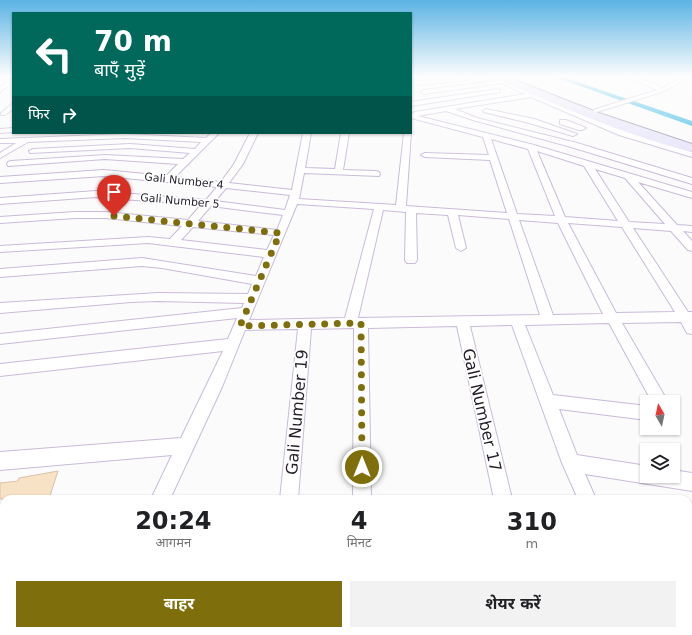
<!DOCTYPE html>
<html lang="hi">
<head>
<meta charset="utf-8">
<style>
	body { margin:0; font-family:"DejaVu Sans","Noto Sans Devanagari",sans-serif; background:#f2f2f2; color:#202124; height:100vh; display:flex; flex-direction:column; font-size:15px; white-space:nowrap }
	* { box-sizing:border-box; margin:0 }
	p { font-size:13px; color:#757577 }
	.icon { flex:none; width:22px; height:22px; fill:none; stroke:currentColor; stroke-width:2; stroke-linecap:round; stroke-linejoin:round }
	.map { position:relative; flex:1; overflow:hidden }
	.sheet { position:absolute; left:0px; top:495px; width:692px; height:140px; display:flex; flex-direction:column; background:#fff; border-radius:12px 12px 0 0; box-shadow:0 1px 3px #0004 }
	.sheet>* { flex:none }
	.top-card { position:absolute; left:12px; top:12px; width:400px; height:122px; border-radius:0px; box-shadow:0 1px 3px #0004; background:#00695c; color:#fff; overflow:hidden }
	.needle { width:26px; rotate:351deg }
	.tools { position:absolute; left:640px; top:395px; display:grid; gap:8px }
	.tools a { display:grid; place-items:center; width:40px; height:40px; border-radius:0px; background:#fff; box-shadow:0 1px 3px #0004; font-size:20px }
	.pin { position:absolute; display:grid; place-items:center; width:34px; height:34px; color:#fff; margin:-41px -17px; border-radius:50% 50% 50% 0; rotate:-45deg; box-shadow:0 0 4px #0007 }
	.pin .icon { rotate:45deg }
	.me { position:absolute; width:44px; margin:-22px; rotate:0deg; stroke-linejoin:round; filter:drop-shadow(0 0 3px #0008) }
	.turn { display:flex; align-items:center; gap:14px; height:84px; padding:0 16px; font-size:18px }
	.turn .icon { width:52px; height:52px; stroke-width:2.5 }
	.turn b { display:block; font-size:28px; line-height:34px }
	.then { display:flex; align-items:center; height:38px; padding:0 16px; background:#0003; gap:8px; font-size:15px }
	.eta { display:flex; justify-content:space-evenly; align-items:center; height:68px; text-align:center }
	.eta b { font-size:24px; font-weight:700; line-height:28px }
	.action { display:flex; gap:8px; margin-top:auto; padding:8px 16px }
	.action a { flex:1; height:46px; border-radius:0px; background:#7e6e0c; color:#fff; font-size:16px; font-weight:700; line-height:46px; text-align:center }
	.action a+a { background:#f2f2f2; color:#202124 }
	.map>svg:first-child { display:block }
</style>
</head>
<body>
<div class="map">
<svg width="692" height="635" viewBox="0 0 692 635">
	<rect width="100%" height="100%" fill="#fbfbfb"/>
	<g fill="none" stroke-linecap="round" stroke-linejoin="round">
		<path fill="#27b1df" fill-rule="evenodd" d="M555,77h8l129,44v5z"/>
	</g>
	<path fill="#f7e2c6" stroke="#d7c3a8" d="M58,471l-9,28h-49v-16l18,-2 1,-3z"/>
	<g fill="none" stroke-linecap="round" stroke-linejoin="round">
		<defs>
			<g id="street">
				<path d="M462,77l8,1 -3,2 -56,6v-4z"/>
				<path d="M488,77h8l129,54 67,21v5l-73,-22 -88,-38 -76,12 22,9 100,25 115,35v6l-121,-37 -98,-27 -27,-9 -28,5 116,29 158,47v6l-54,-16 39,43 15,1v6l-9,-1 9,10v10l-4,-1 -17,-19 -38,-3 55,84h4v22l-5,-1 -6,-11 -59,1 46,79h-16l-43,-79 -84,2 28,70 94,11v14l-88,-11 18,46 70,11v10h26v-6l19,3v18l-107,-17 11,25h-18l-16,-36 -50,-138 -42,1 42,173h-18l-37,-173 -89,2 3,171h-18l1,-171 -43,1 -13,170h-18l18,-170 -53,1 -23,57 -52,112h-19l21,-44 -172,15v-18l181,-14 42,-87 -223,25v-12l228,-25 9,-21 -237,26v-10l242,-26 2,-5 -86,-2 -27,1 -131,11v-10l158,-10 90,1 4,-10 -90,-16 -20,-2 -142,11v-8l142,-11 114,18 8,-19 -116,-14 -148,9v-6l148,-9 22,2 12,-13 -76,-8h-31l-75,5v-6l75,-5h31l82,8 13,-15 -105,-8 -96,7v-6l96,-7 110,9 11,-13 -113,-11 -104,7v-6l104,-7 62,6 12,-12 -73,-5 -97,7 -1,-2 1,-2 3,-1 94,-6 78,4 7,-6 -60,-5 -100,5 -1,-2 4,-2 97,-5 65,5 6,-7 -76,-4 -97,4 -28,16v-5l16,-10h-16v-4l125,-5 81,4 5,-5h8l-44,44 46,5 13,-18 16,-31h8l-15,31 -14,19 63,7 11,-57h8l-6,35 30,1 6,-36h8l-6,37 33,1 3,1 1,2 -1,2 -75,-3 -5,26 97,6 8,-72 7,-1 -5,74 101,7 -17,-53 -65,-3 -4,-2 4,-2 64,2 -6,-18 -72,-19v-4l4,-2 110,-18 -24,-11 -77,11 -3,-2 3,-2 72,-9zM491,139l37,10 27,67 -38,-2zM537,151l47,15 34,55 -53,-4zM595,169l30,9 40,46 -36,-2zM226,188l64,7 -5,15 -70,-9zM297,204l77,5 -29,109 -96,2zM211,206l72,9 -6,15 -79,-9zM383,210l23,2 -1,48 2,3h8l2,-3 -1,-47 32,2 8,33 5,3 5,-3 -8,-33 51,4 31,96 -182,3zM519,220l39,3 45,91 -50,1zM568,223l54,4 53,85 -59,1zM193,227l81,8 -7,15 -86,-10z"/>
				<path d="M628,77h8l27,11 18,-11h7l-23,14 -68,21h-4v-2l64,-20z"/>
				<path d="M13,78v4l-13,10v-5l10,-8z"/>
				<path d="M498,89l2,1v2l-89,14v-4z"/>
				<path d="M13,103v6l-8,6h-4v-2z"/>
				<path d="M486,109l48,10 43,15 -4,2 -44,-13 -45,-11 -1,-1z"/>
				<path d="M560,120h6l20,8 -4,2h-3l-19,-6z"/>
				<path d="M13,128v4l-13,1v-4z"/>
				<path d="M4,602v22l-4,1v-22z"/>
				<path d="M85,631h23l-1,4h-23z"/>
				<path d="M266,631h22l-1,4h-22z"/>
				<path d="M350,631h22l1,4h-22z"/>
				<path d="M518,631h22l1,4h-22z"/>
				<path d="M633,631h23l1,4h-23z"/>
			</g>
			<path id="primary" d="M496,77h11l92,36 93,31v8c-65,-16 -134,-46 -195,-73z"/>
		</defs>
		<use href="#street" stroke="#c9bbd9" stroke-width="2"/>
		<use href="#primary" stroke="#9692ac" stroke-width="2"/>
		<use href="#street" fill="#fff" fill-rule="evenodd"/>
		<use href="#primary" fill="#e5e3f8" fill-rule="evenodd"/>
	</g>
	<linearGradient id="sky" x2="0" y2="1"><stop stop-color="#5bb3e4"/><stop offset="0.46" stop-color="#fdfdfd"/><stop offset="1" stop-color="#fdfdfd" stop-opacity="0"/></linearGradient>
	<rect width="692" height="166" fill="url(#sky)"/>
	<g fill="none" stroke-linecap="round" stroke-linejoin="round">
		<path stroke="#7e6e0c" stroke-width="7" stroke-dasharray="0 12.6" d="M114,216l166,17 -40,93 121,-3 1,144"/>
	</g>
	<g text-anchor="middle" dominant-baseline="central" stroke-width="3.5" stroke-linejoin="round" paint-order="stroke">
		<g font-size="11" fill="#231e29" stroke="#fff">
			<text transform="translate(184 181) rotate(6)">Gali Number 4</text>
			<text transform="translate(180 201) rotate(5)">Gali Number 5</text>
		</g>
		<g font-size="16" fill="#231e29" stroke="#fff">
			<text transform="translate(482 410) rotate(77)">Gali Number 17</text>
			<text transform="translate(297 412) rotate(-85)">Gali Number 19</text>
		</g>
	</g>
</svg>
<div class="tools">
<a><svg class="needle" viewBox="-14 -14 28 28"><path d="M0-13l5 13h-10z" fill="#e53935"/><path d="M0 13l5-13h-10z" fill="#757577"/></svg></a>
<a><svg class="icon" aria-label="layers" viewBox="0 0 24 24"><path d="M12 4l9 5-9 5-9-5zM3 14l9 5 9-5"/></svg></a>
</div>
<div class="pin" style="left:114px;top:216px;background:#d93025"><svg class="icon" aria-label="arrive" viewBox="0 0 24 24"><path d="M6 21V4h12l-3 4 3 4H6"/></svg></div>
<svg class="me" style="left:362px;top:467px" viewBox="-20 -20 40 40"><circle r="17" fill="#7e6e0c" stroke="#fff" stroke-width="3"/><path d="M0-11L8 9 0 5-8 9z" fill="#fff"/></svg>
<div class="top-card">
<div class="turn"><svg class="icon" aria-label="left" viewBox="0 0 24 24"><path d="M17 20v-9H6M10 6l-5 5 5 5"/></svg><div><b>70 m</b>बाएँ मुड़ें</div></div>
<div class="then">फिर<svg class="icon" aria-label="right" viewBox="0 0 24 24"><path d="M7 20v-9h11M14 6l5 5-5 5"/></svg></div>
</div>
<section class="sheet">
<div class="eta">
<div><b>20:24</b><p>आगमन</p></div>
<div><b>4</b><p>मिनट</p></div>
<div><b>310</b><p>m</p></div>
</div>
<div class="action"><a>बाहर</a><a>शेयर करें</a></div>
</section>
</div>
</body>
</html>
